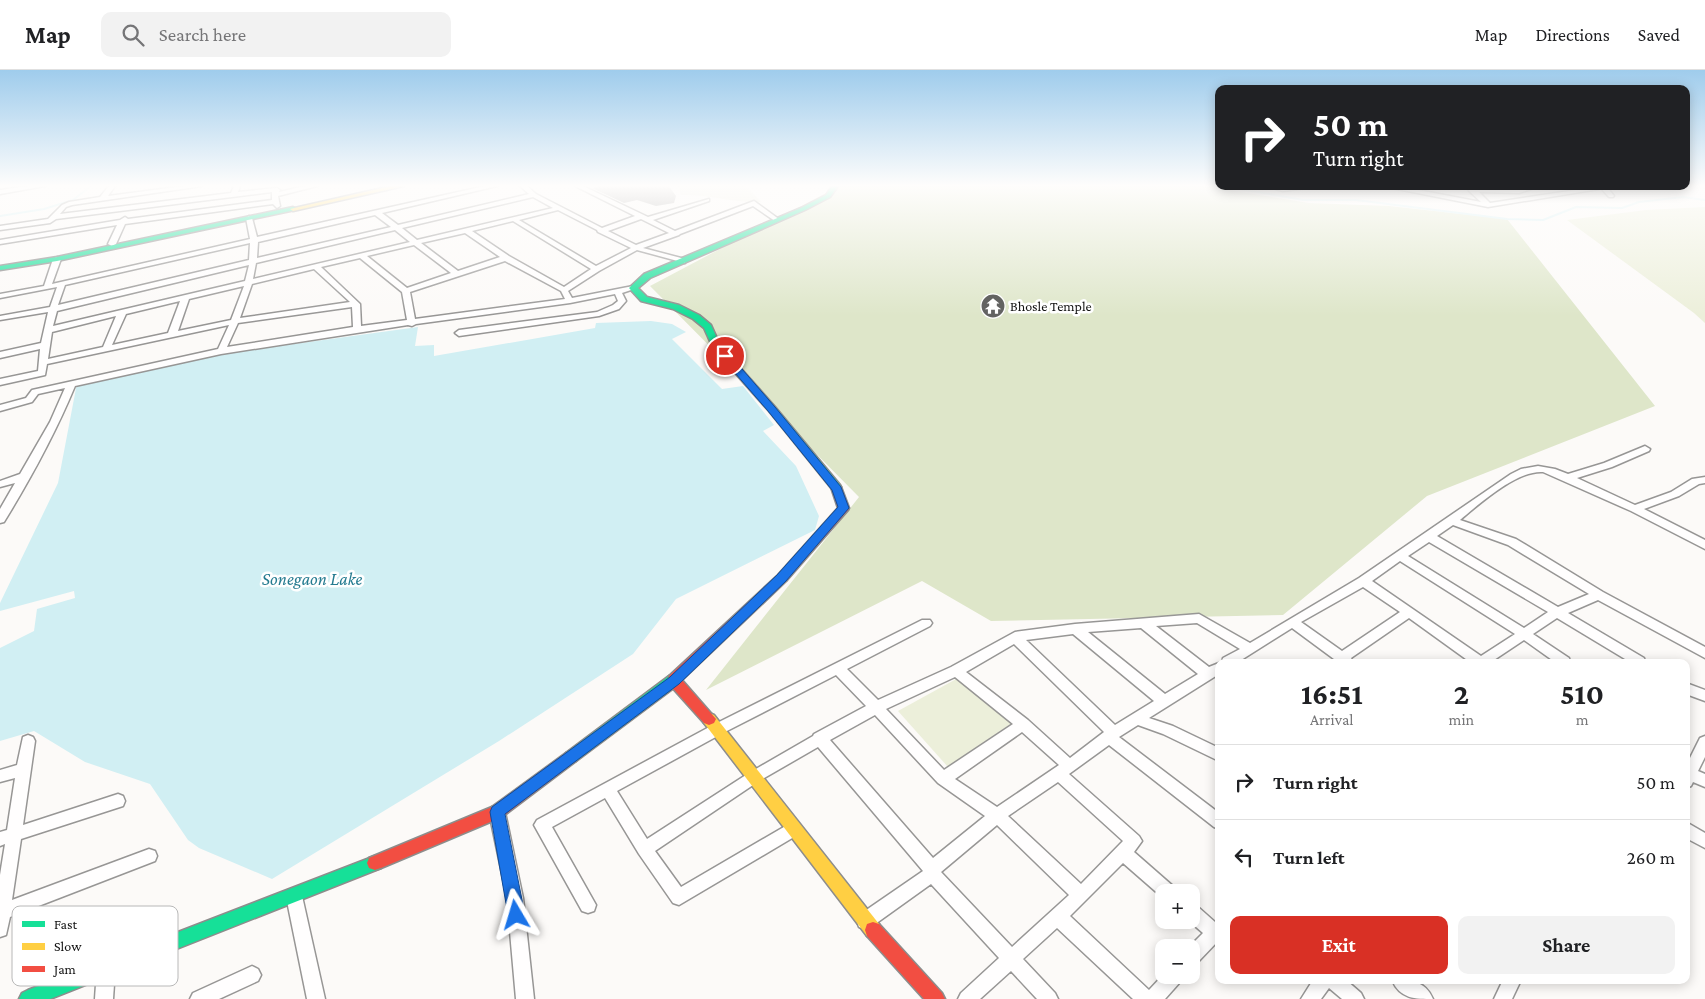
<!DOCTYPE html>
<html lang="en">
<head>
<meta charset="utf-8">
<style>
	body { margin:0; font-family:"Crimson Pro",serif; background:#f2f2f2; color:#202124; height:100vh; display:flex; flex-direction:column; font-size:19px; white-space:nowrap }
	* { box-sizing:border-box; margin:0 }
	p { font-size:16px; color:#757577 }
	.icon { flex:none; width:28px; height:28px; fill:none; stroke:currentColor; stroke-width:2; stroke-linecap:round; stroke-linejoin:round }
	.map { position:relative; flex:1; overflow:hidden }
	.side { position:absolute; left:1215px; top:589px; width:475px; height:325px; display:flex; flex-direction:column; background:#fff; border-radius:10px; box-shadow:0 2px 12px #0003 }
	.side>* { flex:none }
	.top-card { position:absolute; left:1215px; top:15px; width:475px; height:105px; border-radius:10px; box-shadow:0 2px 12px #0003; background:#202124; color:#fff; overflow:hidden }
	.tools { position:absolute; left:1155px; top:814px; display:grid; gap:10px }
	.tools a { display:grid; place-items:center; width:45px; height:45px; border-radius:10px; background:#fff; box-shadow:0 2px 12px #0003; font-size:25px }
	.pin { position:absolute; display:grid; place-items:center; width:42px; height:42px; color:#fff; margin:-21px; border:2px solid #fff; border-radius:50%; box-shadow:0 1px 5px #0007 }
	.me { position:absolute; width:55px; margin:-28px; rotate:353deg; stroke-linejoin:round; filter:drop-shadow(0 0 4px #0008) }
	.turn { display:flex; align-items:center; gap:18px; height:105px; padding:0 15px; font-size:22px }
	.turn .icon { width:65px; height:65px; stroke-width:2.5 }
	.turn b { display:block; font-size:35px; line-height:42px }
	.eta { display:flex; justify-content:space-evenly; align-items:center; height:85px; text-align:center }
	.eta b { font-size:30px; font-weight:700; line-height:35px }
	.action { display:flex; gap:10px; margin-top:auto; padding:10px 15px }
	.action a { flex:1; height:58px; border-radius:10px; background:#d93025; color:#fff; font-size:20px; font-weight:700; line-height:58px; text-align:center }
	.action a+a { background:#f2f2f2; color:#202124 }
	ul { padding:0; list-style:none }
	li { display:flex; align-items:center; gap:15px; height:75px; padding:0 15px; border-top:1px solid #e0e0e0 }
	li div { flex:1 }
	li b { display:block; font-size:19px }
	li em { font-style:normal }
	header { display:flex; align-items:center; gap:30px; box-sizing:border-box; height:70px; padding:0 25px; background:#fff; border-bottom:1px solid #e0e0e0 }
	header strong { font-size:24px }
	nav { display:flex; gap:28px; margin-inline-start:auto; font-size:18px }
	.search { width:350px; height:45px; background:#f2f2f2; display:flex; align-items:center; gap:12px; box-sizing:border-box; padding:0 18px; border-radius:10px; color:#757577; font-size:19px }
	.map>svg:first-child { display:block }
</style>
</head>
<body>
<header>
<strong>Map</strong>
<div class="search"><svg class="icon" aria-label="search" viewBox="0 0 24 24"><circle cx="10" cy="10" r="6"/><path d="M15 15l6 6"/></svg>Search here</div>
<nav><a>Map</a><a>Directions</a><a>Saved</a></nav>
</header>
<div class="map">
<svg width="1705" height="929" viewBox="0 0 1705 929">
	<rect width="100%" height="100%" fill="#fcfaf8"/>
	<g fill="#ecefda">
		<path d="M1705,137v116l-11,-10 -127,-93 79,-10z"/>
		<path d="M958,608l54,45 -64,44 -50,-56z"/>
	</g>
	<path fill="#dee6c9" d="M839,116h364l106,17 80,3 118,13 148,187 -228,90 -144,119 -292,6 -69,-40 -216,109 153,-193 -209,-211z"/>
	<path fill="#ececdd" d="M678,116h68l15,16c-27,1 -53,-8 -80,-7z"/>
	<path fill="#d1eff3" d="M651,251l21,3 14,8 -14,7 50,50 21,-3 31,39 -11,6 33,35 23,50 -4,14 -139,69 -43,55 -134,87 -227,138 -73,-31 -11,-8 -38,-56 -65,-22 -51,-31 -34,10v-93l34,-17 3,-22 38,-11 -1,-7 -74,20v-8l58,-120 19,-100 130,-27 211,-29 -3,19 19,-1v11l161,-28 1,-5z"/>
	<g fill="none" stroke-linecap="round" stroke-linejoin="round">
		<g stroke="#d1eff3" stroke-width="2">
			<path d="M1223,116l80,14h53l151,19 36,1 33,-13 46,1 17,-6 44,-5 22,3"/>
			<path d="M0,146l44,-7 29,-9 18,-14"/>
		</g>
	</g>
	<path fill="#a09e9d" d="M603,116h66l7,10 -2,7 -18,3 -19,-6 -13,3 -32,-15z"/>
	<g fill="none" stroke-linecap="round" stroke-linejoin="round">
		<defs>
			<g id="street">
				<path d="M28,116h17l-45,8v-4z"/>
				<path d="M109,116h6l-7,10 76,-10h18l-130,19 -6,2 -6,7 171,-21 3,-7h6l-2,6 39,-4 3,2 -1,2 26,-6h12l-39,10 2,10 -3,2 -4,-4 -148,20 -9,20 -4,2 -4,-2 9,-19 -117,19v-4l120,-20 5,-3 3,2 144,-19v-8l-216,27 -6,4 -50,7v-4l48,-7 14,-14 7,-3 31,-5z"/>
				<path d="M485,116h12l-115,27 16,12 131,-31 -9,-8h7l9,8 66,34 33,-12 -60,-30h8l65,31 61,-18v2l-56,19 22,11 79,-30 26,19 -5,1 -22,-15 -73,28 -1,1 -36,13 42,11v4l-48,-13 -38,21 -31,20 4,7 61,-12 4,2 -15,5 4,8 -7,8 -20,7 -140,20 -4,-3 4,-3 138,-18 16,-7 5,-4 -3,-7 -45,9 -154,21 -4,2 -4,-1 -187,29 -146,32c-20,48 -44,92 -71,136l-4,1v-14l15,-26 -15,4v-6l20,-7 30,-52 15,-34 -27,6 -6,8 -32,9v-6l26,-7 6,-8 186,-41 11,-24 -182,39 -2,11 -45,10v-6l38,-8 2,-22 -40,9v-6l41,-9 7,-31 -48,8v-4l50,-9 7,-20 -57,11v-4l44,-8 9,-27 4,-2 4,2 -9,25 198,-45 -4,-21 3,-2 3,2 5,19zM533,127l20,11 -136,32 -15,-12zM558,140l39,20 1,2 33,16 -35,18 -77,-46zM375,145l16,12 -134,31 1,-16zM641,149l28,14 -33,12 -28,-14zM513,151l78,48 -27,18 -55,-31 -37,-25zM395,160l15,12 -157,37 3,-16zM465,163l35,24 -42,14 -37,-28zM250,173l-1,17 -191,45 7,-20zM414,175l37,28 -44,15 -40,-32zM360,188l42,34 5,28 -46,6 -1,-22 -39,-37zM505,191l56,30 4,8 -150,20 -5,-27zM249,195l-4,16 -192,45 4,-15zM314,199l36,33 -110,16 12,-34zM244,216l-13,34 -53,11 11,-32zM180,231l-12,32 -56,12 14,-31zM352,237l1,20 -126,20 11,-24zM116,246l-13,31 -55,12 4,-27z"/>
				<path d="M1265,116h57l-39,5z"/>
				<path d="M1382,116h15l84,16 -12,-11 -3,-5h7l2,2 44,1 10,-3h11l-21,7 -40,-1 11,11 106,-16 3,2 -111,18z"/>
				<path d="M1599,116h7l8,10 -1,1h-4z"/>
				<path d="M1645,376l5,3 -1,2 -37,16 -35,11 58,27 36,-13 21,-13 13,-2v6l-6,1 -20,12 -35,13 61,31v9l-74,-38 -88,-39c-26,-2 -64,32 -83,48l56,19 87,53 102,55v11l-107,-58 -30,13 76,45 1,4h-15l-73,-44 -24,16 36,24 1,4h-15l-31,-22 -33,22h-21l-61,-44 -58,40 2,4h-15l-46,-34 -54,34h-16l1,-4 17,-9 -43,-26 -41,3 53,41 10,-4v11l-70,44 24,8 46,22v13l-56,-27 -25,-9 -19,12 100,76v16l-5,-2 -105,-82 -40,29 70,62 3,5 -8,11 40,35 2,5h-12v6l-2,-1 -39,-34 -53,53 79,74 15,-16 20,1 -3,6 -16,18h-32l-76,-71 -34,31 32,34 3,6h-21l-26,-28 -31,28h-22l3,-6 38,-35 -68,-74 -60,43 -6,2 -6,-2 -2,-6 2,-6 64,-44 -105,-124 -59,34 -104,70 26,36 108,-63 5,-2 5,2 3,5 -3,5 -120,71 -6,-2 -34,-49 -34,-56 -53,29 44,78 -2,6 -6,2 -6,-2 -48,-86 3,-5 176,-95 209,-105h8l2,3 -2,3 -83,43 31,31 73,-33 64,-35 60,-8 124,-10 51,29 109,-65 152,-104 10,-5 17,-3 17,3 13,5 36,-11zM1453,455l55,20 81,49 -31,13 -121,-71zM1429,472l119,70 -24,16 -116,-72zM1400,491l115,73 -34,22 -109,-75zM1363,517l37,25 -58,39 -41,-29zM1141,558l57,46 -33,20 -77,-62zM1073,564l81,67 -39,24 -89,-85zM1014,574l90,88 -34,26 -42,-38 -62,-48zM836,605l30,31 -52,28 -1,2 -64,37 -102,66 -30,-48 106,-58zM955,607l58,47 -69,46 -58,-61zM875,645l63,68 47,33 -52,42 -103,-118zM1022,662l37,33 -62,42 -42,-28zM1058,712l65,59 -42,43 -73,-68zM997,755l72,70 -57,52 -71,-75z"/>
				<path d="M1686,613l19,7v11l-19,-7z"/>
				<path d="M28,665l5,2 2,4 -12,84 95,-31 5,2 2,5 -2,5 -102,33 -9,61 137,-51 6,2 2,5 -2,5 -145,56 -4,18 -6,2v-62l5,-31 -5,2v-14l7,-2 8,-52 -15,4v-12l17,-5 6,-28z"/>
				<path d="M1705,666v21l-7,14 7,3v13l-12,-5 -2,4 -5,2v-22l14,-28z"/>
				<path d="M497,735l5,2 3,5 18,86 11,101h-18l-9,-101 -18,-86 3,-5z"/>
				<path d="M1686,752l19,11v15l-19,-10z"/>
				<path d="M294,818l6,3 2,5 23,103h-18l-21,-103 2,-5z"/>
				<path d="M1191,834l6,2 18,16 4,-2v20l-22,23 -6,2v-17h-3l15,-15 -15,-13h3z"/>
				<path d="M106,890l6,3 3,6 -2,30h-18l2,-30 3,-6z"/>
				<path d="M252,896l6,3 3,6 -3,6 -39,18h-29l3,-6z"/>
				<path d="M1313,910h33l15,13 3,6h-22l-13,-11 -8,11h-20z"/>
				<path d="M1392,910c18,0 33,0 41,19 -18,0 -33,0 -41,-19z"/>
				<path d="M1503,910h18l-9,19h-18z"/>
			</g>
			<g id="fast">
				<path d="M832,116h6l-8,11 -25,13 -155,68 -12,10 9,9 32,8 20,10 12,10 9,20 55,62 65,78 1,2 -5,3 -4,-1 -63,-78 -56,-63 -9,-20 -11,-9 -20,-10 -32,-8 -12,-13 15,-14 157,-66 25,-13z"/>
				<path d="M293,137l2,1v2l-238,51 -57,9v-4l57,-9z"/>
				<path d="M674,605l5,1 2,4 -2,4 -103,77 -5,2 -5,-2 -2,-4 2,-4 103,-77z"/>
				<path d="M375,786l6,2 2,5 -2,5 -331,131h-31l3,-6 6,-3z"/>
			</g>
			<g id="slow">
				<path d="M391,116h13l-111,25 -3,-2z"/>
				<path d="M709,643l5,2 165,209 2,6 -2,6 -6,2 -6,-2 -163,-213 -2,-4 2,-4z"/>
			</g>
			<g id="jam">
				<path d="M836,414l5,3 8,21 -1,2 -62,71 -104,99 34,39 -2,4 -5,2 -5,-2 -35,-39 -2,-4 2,-4 109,-101 60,-67 -7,-21z"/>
				<path d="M571,681l5,2 2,4 -2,4 -74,56 -121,51 -6,2 -6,-2 -2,-5 2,-5 123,-51 74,-54z"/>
				<path d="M873,852l6,2 63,69 3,6h-21l-57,-63 -2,-6 2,-6z"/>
			</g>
		</defs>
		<use href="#street" stroke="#979695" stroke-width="3"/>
		<use href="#fast" stroke="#8d8d8c" stroke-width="3"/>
		<use href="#slow" stroke="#8d8d8c" stroke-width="3"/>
		<use href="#jam" stroke="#8d8d8c" stroke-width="3"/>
		<use href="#street" fill="#fffefe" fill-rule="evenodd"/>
		<use href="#fast" fill="#16e098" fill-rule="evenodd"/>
		<use href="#slow" fill="#ffcf43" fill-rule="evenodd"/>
		<use href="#jam" fill="#f24e42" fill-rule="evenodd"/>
	</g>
	<linearGradient id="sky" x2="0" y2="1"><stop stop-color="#9fccec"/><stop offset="0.47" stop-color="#fefdfc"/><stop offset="1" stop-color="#fefdfc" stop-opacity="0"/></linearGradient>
	<rect width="1705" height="246" fill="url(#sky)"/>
	<path fill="#1a73e8" stroke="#114b97" d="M725,283l4,1 46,53 66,80 8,21 -63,73 -107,103 -174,130 20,101 -3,6 -6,2 -5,-2 -3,-6 -18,-103 2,-5 178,-130 107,-102 61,-68 -6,-17 -64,-79 -46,-53 -1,-2z"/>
	<defs>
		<symbol id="temple-disc" viewBox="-11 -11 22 22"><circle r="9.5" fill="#636362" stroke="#fff"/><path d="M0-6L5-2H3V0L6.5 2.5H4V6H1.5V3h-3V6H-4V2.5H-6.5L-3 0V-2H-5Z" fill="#fff"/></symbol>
	</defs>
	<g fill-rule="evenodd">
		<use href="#temple-disc" x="979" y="222" width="28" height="28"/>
	</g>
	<g text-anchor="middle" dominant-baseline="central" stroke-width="5" stroke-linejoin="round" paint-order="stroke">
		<g font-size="14" fill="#111" stroke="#fff" text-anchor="start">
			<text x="1010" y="236">Bhosle Temple</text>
		</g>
		<g font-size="18" font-style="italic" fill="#257b90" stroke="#fff">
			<text x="312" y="509">Sonegaon Lake</text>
		</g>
	</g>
	<rect x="12" y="836" width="166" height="80" rx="8" fill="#fff" stroke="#b8b8b8" stroke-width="1"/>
	<rect x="22" y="851" width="23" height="6" fill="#16e098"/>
	<rect x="22" y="873" width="23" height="7" fill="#ffcf43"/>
	<rect x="22" y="896" width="23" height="6" fill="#f24e42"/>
	<g font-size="14" fill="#111">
		<text x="54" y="859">Fast</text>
		<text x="54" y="881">Slow</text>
		<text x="54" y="904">Jam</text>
	</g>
</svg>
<div class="tools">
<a>+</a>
<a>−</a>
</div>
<div class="pin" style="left:725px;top:286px;background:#d93025"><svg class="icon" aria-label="arrive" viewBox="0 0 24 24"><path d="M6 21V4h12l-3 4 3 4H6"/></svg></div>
<svg class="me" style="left:516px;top:845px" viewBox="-20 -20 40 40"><path d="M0-17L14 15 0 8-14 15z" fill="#1a73e8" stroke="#fff" stroke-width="4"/></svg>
<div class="top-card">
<div class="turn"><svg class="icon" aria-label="right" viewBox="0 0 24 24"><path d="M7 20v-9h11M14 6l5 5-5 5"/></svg><div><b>50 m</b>Turn right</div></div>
</div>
<section class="side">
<div class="eta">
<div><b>16:51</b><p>Arrival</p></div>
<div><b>2</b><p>min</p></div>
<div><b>510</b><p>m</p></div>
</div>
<ul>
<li><svg class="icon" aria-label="right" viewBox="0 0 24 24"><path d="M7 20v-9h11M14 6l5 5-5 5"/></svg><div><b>Turn right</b></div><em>50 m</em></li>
<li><svg class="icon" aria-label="left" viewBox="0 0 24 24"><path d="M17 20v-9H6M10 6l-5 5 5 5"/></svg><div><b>Turn left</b></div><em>260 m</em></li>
</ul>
<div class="action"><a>Exit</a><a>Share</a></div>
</section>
</div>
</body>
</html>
